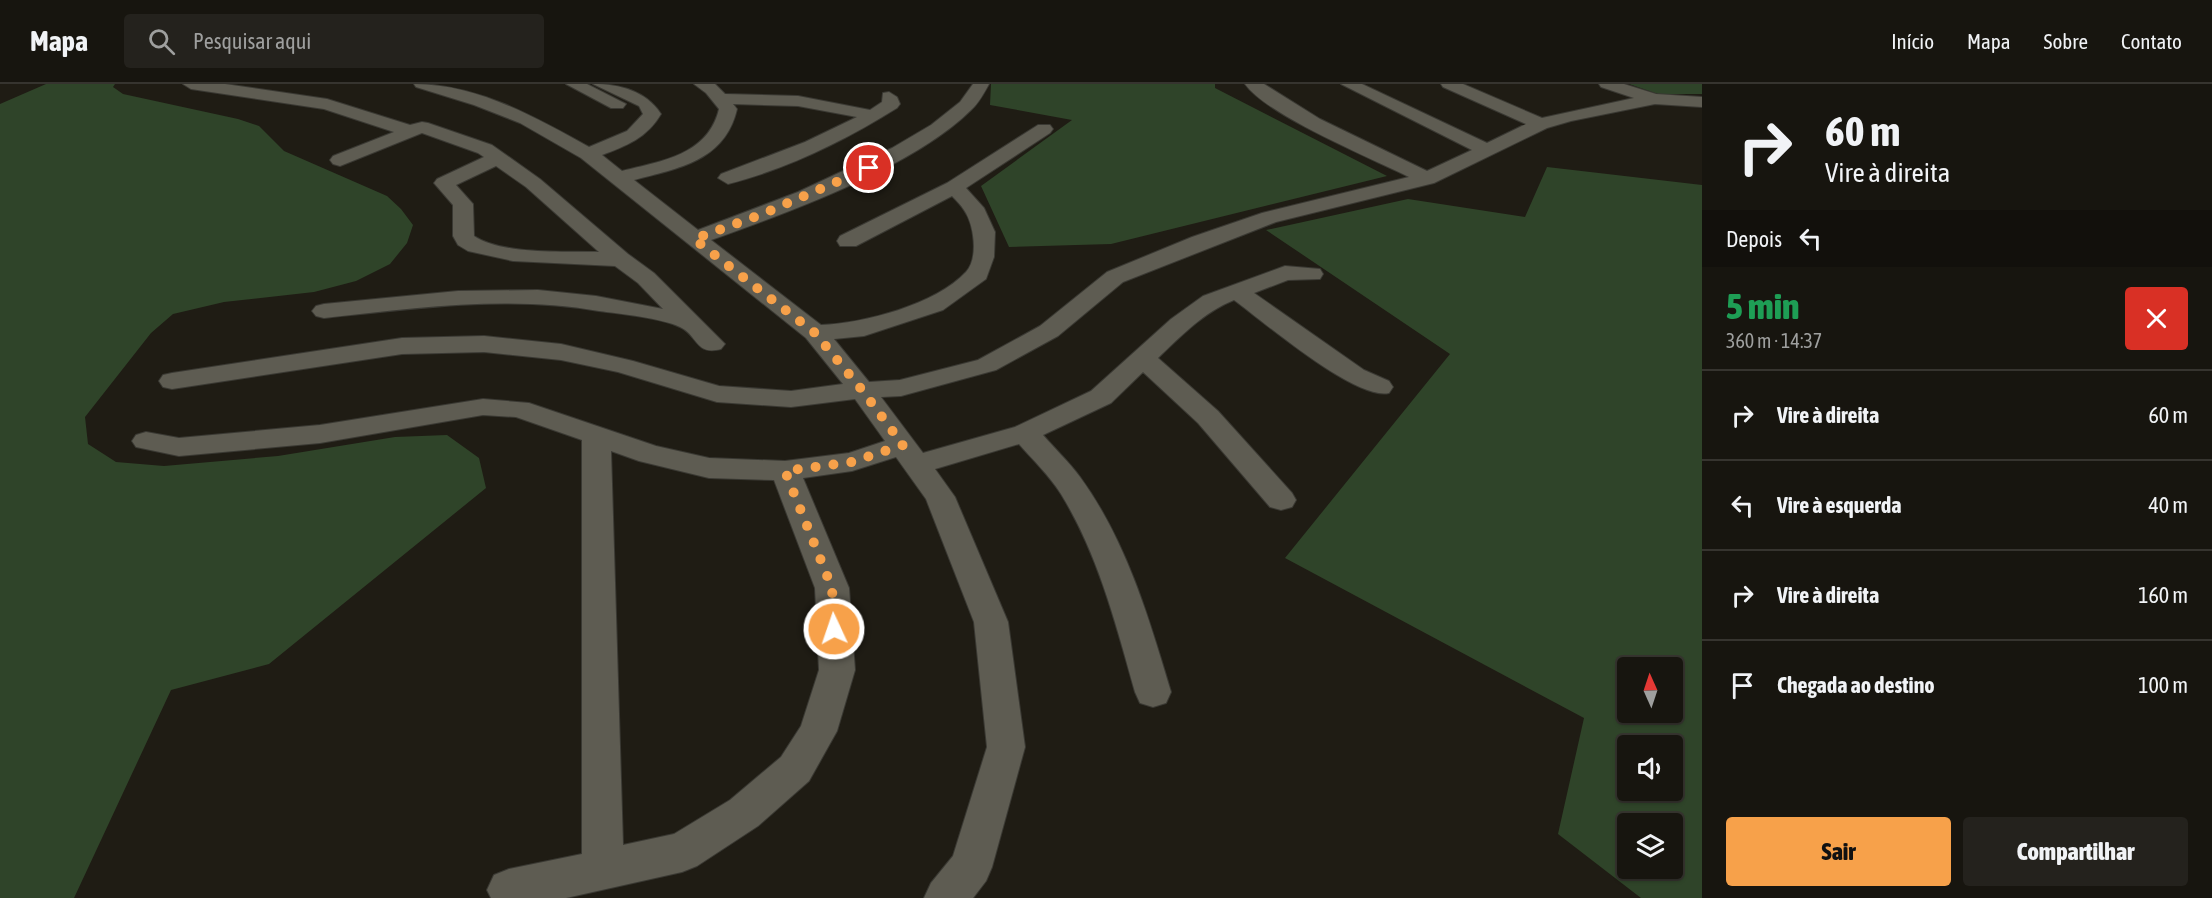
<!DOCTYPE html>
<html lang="pt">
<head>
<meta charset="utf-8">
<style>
	body { margin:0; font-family:"Asap Condensed",sans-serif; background:#24221d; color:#f1f3f6; height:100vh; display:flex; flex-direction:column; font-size:22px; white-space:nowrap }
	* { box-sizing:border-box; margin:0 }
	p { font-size:20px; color:#9e9f9e }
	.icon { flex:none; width:33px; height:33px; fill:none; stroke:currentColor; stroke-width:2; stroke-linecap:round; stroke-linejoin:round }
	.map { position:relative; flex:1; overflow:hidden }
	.details { display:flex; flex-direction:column; background:#17150f; width:510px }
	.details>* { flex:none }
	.banner { background:#17150f; color:#f1f3f6; overflow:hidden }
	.needle { width:39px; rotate:357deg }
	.tools { position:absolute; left:1617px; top:573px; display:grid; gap:12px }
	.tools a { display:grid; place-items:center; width:66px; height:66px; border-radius:6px; background:#17150f; box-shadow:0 2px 4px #0004,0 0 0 2px #36342f; font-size:30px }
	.pin { position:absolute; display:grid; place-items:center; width:51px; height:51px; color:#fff; margin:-26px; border:3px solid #fff; border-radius:50%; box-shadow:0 2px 6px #0007 }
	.me { position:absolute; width:66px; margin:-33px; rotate:357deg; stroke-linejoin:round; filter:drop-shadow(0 0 4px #0008) }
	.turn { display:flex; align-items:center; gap:21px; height:126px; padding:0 24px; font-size:27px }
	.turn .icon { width:78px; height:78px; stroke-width:2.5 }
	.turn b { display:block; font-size:42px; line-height:51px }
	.then { display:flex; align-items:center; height:57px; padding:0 24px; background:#0003; gap:12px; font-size:22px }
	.round { display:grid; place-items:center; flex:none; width:63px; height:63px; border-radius:6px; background:#24221d }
	.headline { display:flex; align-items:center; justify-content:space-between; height:102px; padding:0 24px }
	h1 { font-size:36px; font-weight:800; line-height:45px; color:#1e9e55 }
	.cta { display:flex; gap:12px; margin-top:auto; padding:12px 24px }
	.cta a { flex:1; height:69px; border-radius:6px; background:#f7a14a; color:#111; font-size:24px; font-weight:800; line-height:69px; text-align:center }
	.cta a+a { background:#24221d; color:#f1f3f6 }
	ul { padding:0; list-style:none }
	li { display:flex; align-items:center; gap:18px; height:90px; padding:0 24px; border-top:2px solid #36342f }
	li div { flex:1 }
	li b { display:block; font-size:22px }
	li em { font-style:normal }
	header { display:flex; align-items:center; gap:36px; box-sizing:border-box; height:84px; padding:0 30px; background:#17150f; border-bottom:2px solid #36342f }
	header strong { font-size:28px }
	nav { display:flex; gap:33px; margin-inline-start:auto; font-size:21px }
	.search { width:420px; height:54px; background:#24221d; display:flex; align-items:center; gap:15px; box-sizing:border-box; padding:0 21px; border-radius:6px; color:#9e9f9e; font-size:22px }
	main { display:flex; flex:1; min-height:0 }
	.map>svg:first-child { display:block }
</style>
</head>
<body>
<header>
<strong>Mapa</strong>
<div class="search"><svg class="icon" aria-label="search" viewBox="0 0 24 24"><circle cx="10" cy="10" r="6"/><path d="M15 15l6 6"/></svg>Pesquisar aqui</div>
<nav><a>Início</a><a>Mapa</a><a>Sobre</a><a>Contato</a></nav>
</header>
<main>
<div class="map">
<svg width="1702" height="814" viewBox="0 0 1702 814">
	<rect width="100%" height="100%" fill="#1f1c14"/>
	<g fill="#2f4429" fill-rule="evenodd">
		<path d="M46,0h69l-2,3 10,7 115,25 21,7 25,25 103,45 14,13 12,16 -6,18 -17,21 -34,17 -42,11 -90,10 -51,12 -22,19 -66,84 3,27 28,18 48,4 114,-10 117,-19 52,-2 32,23 7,30 -217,176 -98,26 -97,208h-74v-794z"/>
		<path d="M991,0h224v4l172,88 -276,68 -102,3 -28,-61 91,-66 -82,-15z"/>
		<path d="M1629,0h73v10h-44z"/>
		<path d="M1547,83l155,18v713h-61l-83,-64 26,-116 -299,-160 165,-204 -184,-124 142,-31 117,18zM1628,584h44v44h-44zM1628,662h44v44h-44zM1628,740h44v44h-44z"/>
	</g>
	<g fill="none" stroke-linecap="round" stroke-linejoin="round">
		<defs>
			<g id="minor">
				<path d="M183,0h42l102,15 83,26 12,-3 6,1 64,22 48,34 88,75 26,19 71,71 -4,5c-26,7 -23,-14 -41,-22 -19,-9 -59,-13 -81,-16 -91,-16 -184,-3 -275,7l-8,-2 -4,-5 4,-5 8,-2 134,-13 80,-1 58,6 67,13 -25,-26 -23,-17 -102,-5 -45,-10 -10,-6 -5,-9v-31l-19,-22 3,-4 47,-22 -6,-4 -56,-20 -82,33 -7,-2 -3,-4 3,-4 61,-24 -70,-23 -133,-20zM496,82l30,21 73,65c-35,-1 -96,3 -125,-16l-1,-32 -17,-19z"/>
				<path d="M414,0c63,0 121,33 175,63l38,-16 16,-17 -4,-8 -46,-22c27,0 53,7 68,30 -14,24 -35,32 -59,41l20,16c40,-10 86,-16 97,-62l-13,-16 -12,-9h21l10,10 73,2 72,14 12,-8 1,-9 6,-1 8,5 3,7 -3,4c-51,32 -110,61 -169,76l-10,-6 3,-4 84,-32 52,-25 -59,-11 -65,-2 4,5c-12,52 -58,59 -103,71l64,50 100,-38 94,-44 39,-23 29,-23 13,-18h16c-5,9 -10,19 -18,26 -57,57 -184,103 -260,130l110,85c43,-2 114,-20 145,-53 13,-14 8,-48 -2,-62 -3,-5 -8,-10 -12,-14l-96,50h-16l-3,-5 3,-5 107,-53 91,-58h12l3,4 -3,4 -84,55 18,20 11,24 -1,25 -8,22 -43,31 -79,26 -30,3 35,43 31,-2 78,-20 62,-34 67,-54 85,-35 70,-24 147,-36c-38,-19 -141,-61 -164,-93h19l56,35 107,52 45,-21 -131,-66h21l125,59 39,-19 -83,-37 -2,-3h22l79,34 92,-20 -33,-11 -2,-3h25l32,10 46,3v10l-47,-3 -84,17 -24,7 -113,55 -158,39 -153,60 -65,54 -62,34 -95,26 -20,1 42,56 92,-26 76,-36 80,-72 32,-23 82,-30 35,3 3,5 -3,5 -32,1 -34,13 110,77 25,11 4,6 -4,6c-33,8 -125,-71 -155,-93 -30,12 -53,36 -76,58l60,53 74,82 4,7 -4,7 -11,3 -11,-3 -72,-84 -55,-51 -32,31 -68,32c12,14 26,27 37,42 46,63 69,141 91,215l-5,11 -13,4 -13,-4 -5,-11c-19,-68 -37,-138 -74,-198 -12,-19 -28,-34 -42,-50l-84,25 20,28 53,125 17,125 -33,120 -6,14 -13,17h-49l7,-15 22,-27 34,-109 -13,-125 -48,-123 -30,-42 -44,14 -49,7 46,110 6,82 -18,61 -28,50 -51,45 -61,40 -15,6 -116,26h-75l-4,-8 7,-15 15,-6 73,-15v-414l-66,-23 -33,-2 -163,28 -141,13 -43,-9 -4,-6 4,-6 10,-3 33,6 141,-13 163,-26 46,4 127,43 53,12 76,3 64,-8 36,-12 -30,-42 -64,8 -74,-5 -99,-30 -57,-12 -77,-8 -82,2 -230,35 -9,-2 -4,-6 4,-6 9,-2 230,-35 82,-2 77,8 72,17 86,25 72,5 52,-7 -37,-46 -225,-180 -61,-35 -46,-18 -58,-18zM611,367l28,10 70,17 65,2 41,108 4,82 -18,56 -20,31 -51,43 -56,34 -51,11z"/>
				<path d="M566,0h21l39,20 -3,4h-12z"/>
			</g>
		</defs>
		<use href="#minor" stroke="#3a3933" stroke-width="2"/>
		<use href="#minor" fill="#5e5c52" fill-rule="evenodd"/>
	</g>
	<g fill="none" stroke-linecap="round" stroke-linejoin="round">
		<path stroke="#f7a14a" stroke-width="10" stroke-dasharray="0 18" d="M834,545l-2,-41 -47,-117 67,-9 51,-17 -41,-55 -47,-57 -121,-94 66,-24 109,-47"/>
	</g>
</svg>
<div class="tools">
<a><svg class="needle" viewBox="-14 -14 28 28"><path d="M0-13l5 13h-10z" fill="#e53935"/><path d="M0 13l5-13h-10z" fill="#9e9f9e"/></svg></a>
<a><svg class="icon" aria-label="sound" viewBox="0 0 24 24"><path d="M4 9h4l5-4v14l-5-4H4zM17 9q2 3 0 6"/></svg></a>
<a><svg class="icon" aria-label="layers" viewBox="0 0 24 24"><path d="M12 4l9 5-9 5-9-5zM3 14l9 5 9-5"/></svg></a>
</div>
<div class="pin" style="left:869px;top:84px;background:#d93025"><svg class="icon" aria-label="arrive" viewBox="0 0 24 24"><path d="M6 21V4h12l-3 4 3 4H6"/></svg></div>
<svg class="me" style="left:834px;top:545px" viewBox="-20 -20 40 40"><circle r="17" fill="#f7a14a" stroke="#fff" stroke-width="3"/><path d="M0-11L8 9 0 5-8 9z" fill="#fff"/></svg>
</div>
<section class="details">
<div class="banner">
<div class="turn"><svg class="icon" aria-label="right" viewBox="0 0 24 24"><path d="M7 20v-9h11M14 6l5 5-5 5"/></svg><div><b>60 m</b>Vire à direita</div></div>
<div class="then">Depois<svg class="icon" aria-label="left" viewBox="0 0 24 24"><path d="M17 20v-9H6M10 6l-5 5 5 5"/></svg></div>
</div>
<div class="headline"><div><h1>5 min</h1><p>360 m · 14:37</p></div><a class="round" style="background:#d93025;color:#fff"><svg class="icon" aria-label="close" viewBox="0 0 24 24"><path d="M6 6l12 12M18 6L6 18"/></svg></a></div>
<ul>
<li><svg class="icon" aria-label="right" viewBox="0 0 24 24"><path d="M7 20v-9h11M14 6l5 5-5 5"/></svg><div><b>Vire à direita</b></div><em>60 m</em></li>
<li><svg class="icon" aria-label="left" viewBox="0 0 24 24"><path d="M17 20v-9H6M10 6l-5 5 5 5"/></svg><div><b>Vire à esquerda</b></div><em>40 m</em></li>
<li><svg class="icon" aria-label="right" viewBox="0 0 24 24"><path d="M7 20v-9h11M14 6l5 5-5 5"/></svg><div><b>Vire à direita</b></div><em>160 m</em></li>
<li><svg class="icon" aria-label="arrive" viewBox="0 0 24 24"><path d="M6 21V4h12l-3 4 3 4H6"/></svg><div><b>Chegada ao destino</b></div><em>100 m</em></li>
</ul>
<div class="cta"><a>Sair</a><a>Compartilhar</a></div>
</section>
</main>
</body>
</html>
